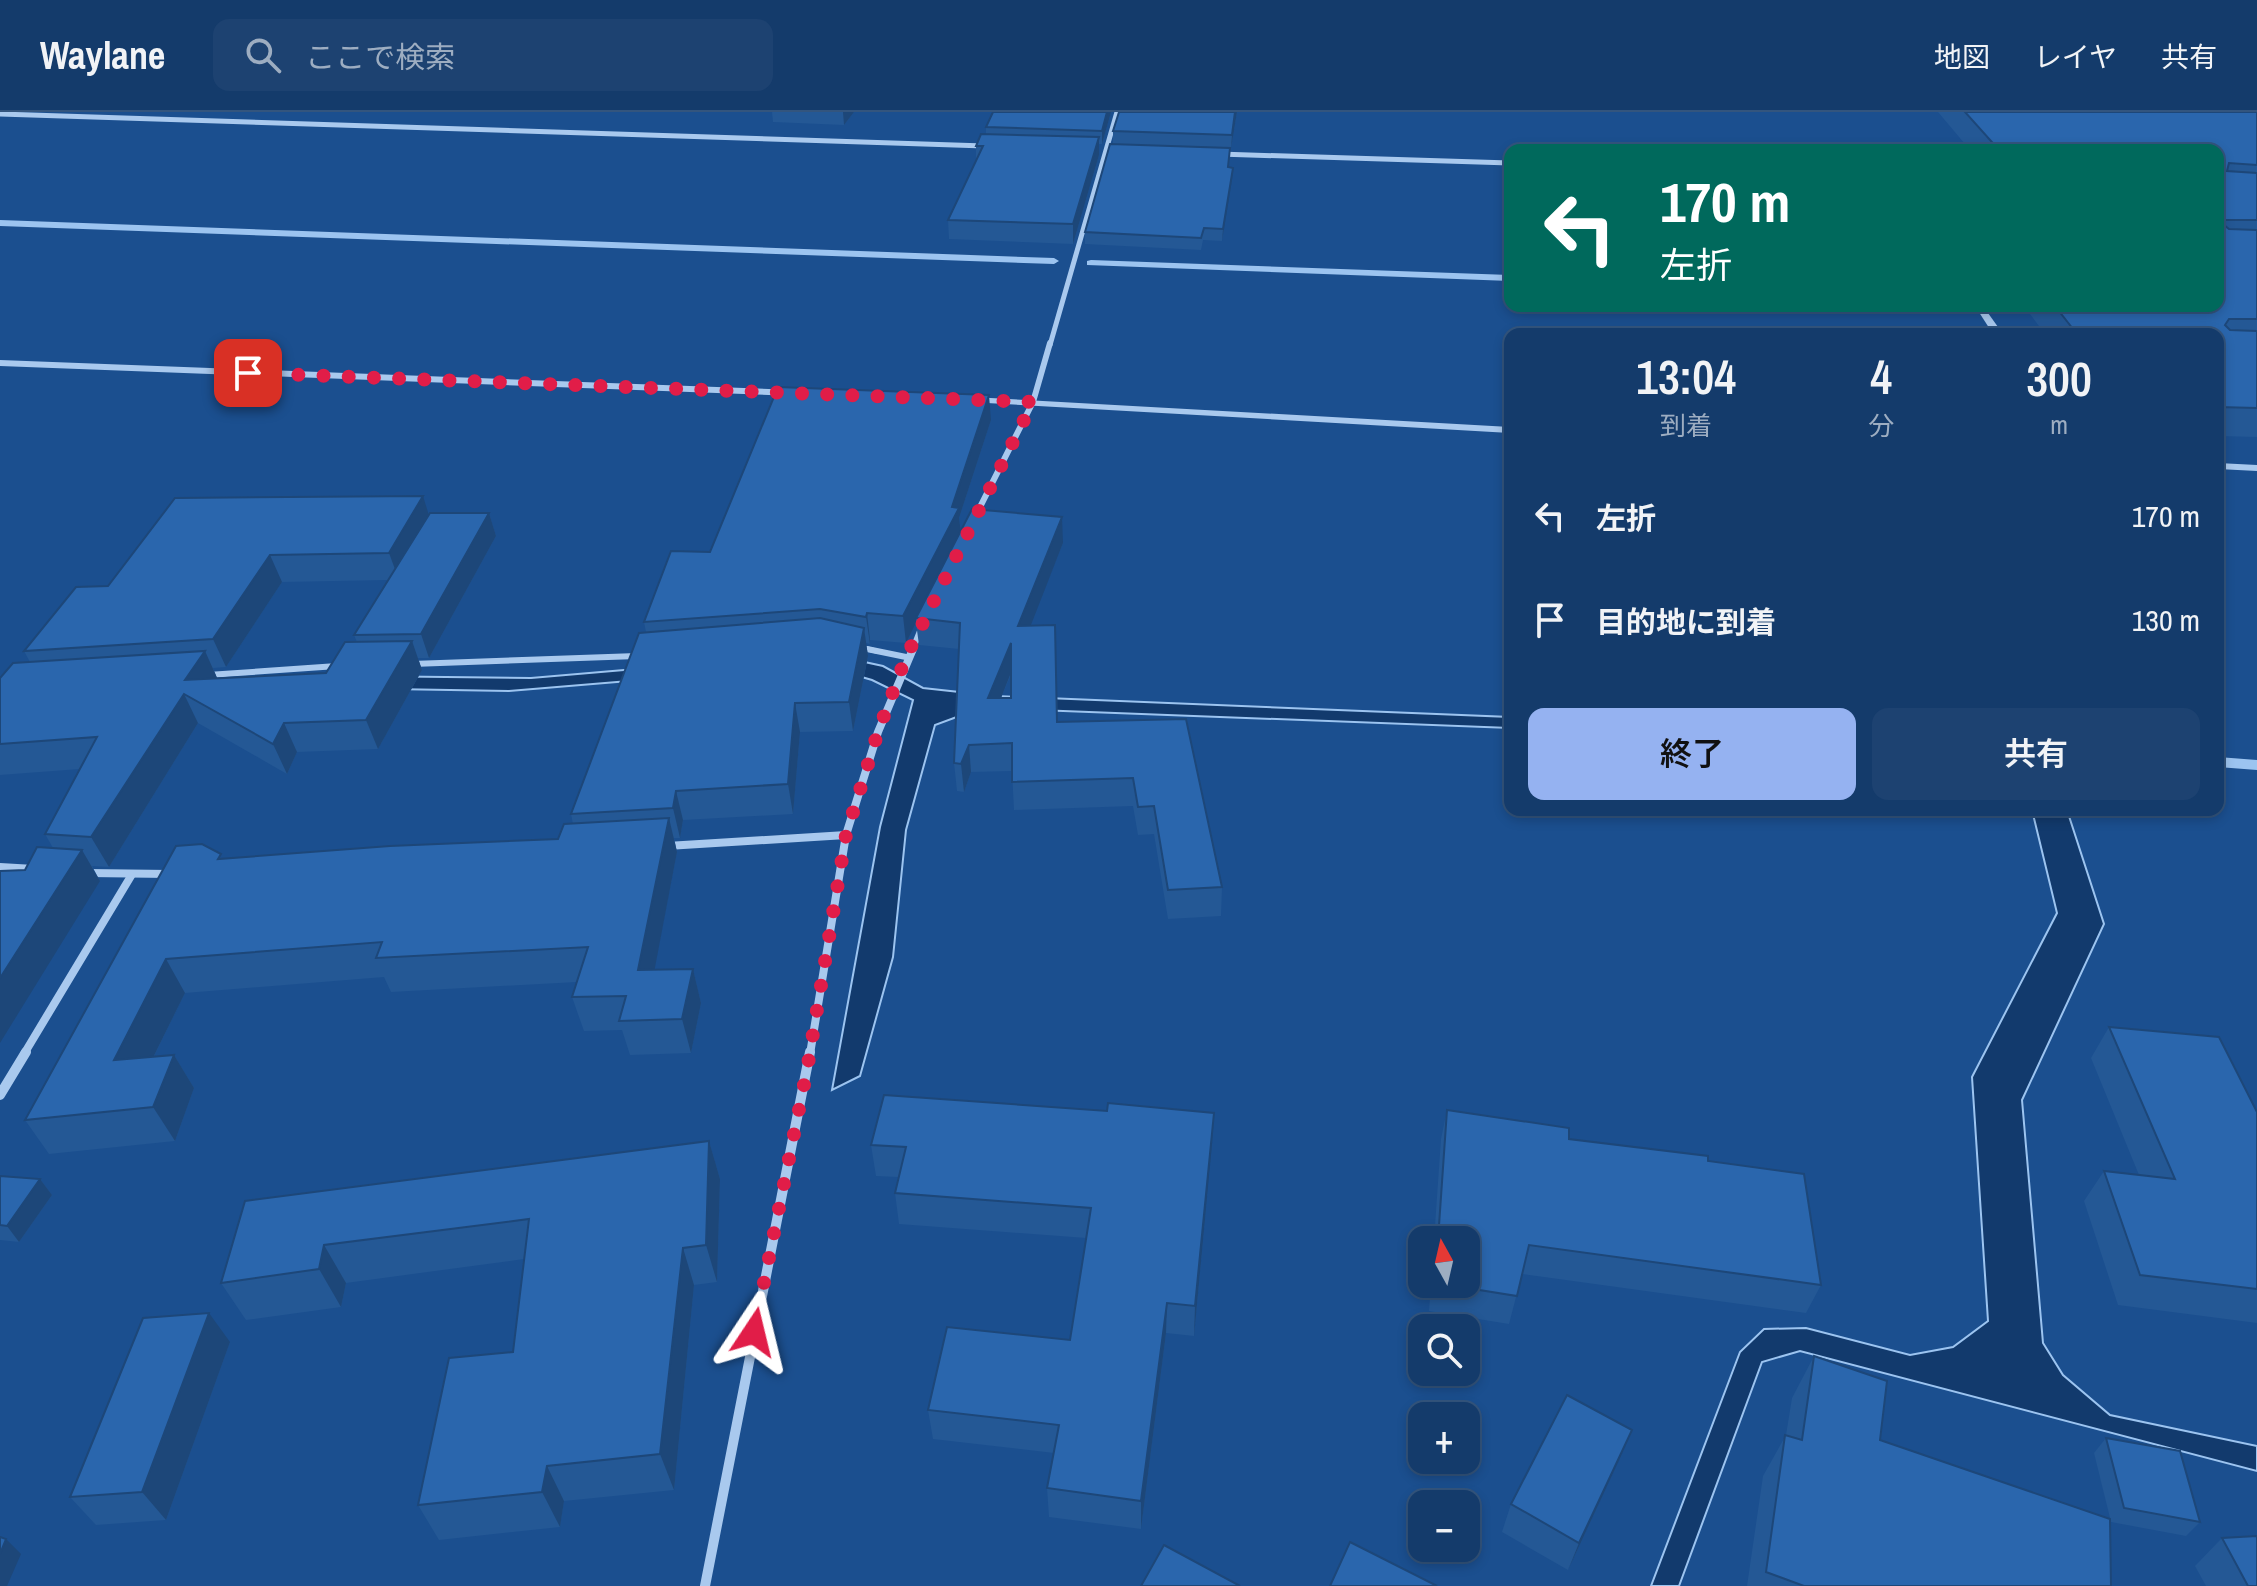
<!DOCTYPE html>
<html lang="ja">
<head>
<meta charset="utf-8">
<style>
	body { margin:0; font-family:"Archivo Narrow","Noto Sans JP",sans-serif; background:#1d4271; color:#f1f3f6; height:100vh; display:flex; flex-direction:column; font-size:30px; white-space:nowrap }
	* { box-sizing:border-box; margin:0 }
	p { font-size:26px; color:#9dadc1 }
	.icon { flex:none; width:44px; height:44px; fill:none; stroke:currentColor; stroke-width:2; stroke-linecap:round; stroke-linejoin:round }
	.map { position:relative; flex:1; overflow:hidden }
	.sheet { position:absolute; left:1504px; top:216px; width:720px; height:488px; display:flex; flex-direction:column; background:#143b6b; border-radius:16px; box-shadow:0 4px 12px #0003,0 0 0 2px #33557e }
	.sheet>* { flex:none }
	.hud { position:absolute; left:1504px; top:32px; width:720px; height:168px; border-radius:16px; box-shadow:0 4px 12px #0003,0 0 0 2px #33557e; background:#00695c; color:#fff; overflow:hidden }
	.needle { width:52px; rotate:352deg }
	.controls { position:absolute; left:1408px; top:1114px; display:grid; gap:16px }
	.controls a { display:grid; place-items:center; width:72px; height:72px; border-radius:16px; background:#143b6b; box-shadow:0 4px 12px #0003,0 0 0 2px #33557e; font-size:40px }
	.pin { position:absolute; display:grid; place-items:center; width:68px; height:68px; color:#fff; margin:-34px; border-radius:16px; box-shadow:0 4px 12px #0006 }
	.me { position:absolute; width:88px; margin:-44px; rotate:10deg; stroke-linejoin:round; filter:drop-shadow(0 0 6px #0008) }
	.turn { display:flex; align-items:center; gap:28px; height:168px; padding:0 24px; font-size:36px }
	.turn .icon { width:104px; height:104px; stroke-width:2.5 }
	.turn b { display:block; font-size:56px; line-height:68px }
	.eta { display:flex; justify-content:space-evenly; align-items:center; height:136px; text-align:center }
	.eta b { font-size:48px; font-weight:600; line-height:56px }
	.button { display:flex; gap:16px; margin-top:auto; padding:16px 24px }
	.button a { flex:1; height:92px; border-radius:16px; background:#95b2f1; color:#111; font-size:32px; font-weight:600; line-height:92px; text-align:center }
	.button a+a { background:#1d4271; color:#f1f3f6 }
	ul { padding:0; list-style:none }
	li { display:flex; align-items:center; gap:24px; height:104px; padding:0 24px }
	li div { flex:1 }
	li b { display:block; font-size:30px }
	li em { font-style:normal }
	header { display:flex; align-items:center; gap:48px; box-sizing:border-box; height:112px; padding:0 40px; background:#143b6b; border-bottom:2px solid #33557e }
	header strong { font-size:38px }
	nav { display:flex; gap:44px; margin-inline-start:auto; font-size:28px }
	.search { width:560px; height:72px; background:#1d4271; display:flex; align-items:center; gap:20px; box-sizing:border-box; padding:0 28px; border-radius:16px; color:#9dadc1; font-size:30px }
	.map>svg:first-child { display:block }
</style>
</head>
<body>
<header>
<strong>Waylane</strong>
<div class="search"><svg class="icon" aria-label="search" viewBox="0 0 24 24"><circle cx="10" cy="10" r="6"/><path d="M15 15l6 6"/></svg>ここで検索</div>
<nav><a>地図</a><a>レイヤ</a><a>共有</a></nav>
</header>
<div class="map">
<svg width="2257" height="1474" viewBox="0 0 2257 1474">
	<rect width="100%" height="100%" fill="#1b4f8f"/>
	<g fill="#123a6d" stroke="#9cc4f0" stroke-width="2">
		<path d="M823,541l60,13 40,22 73,8 514,21v11l-473,-18 -75,5 -27,10 -29,105 -13,127 -33,119 -28,14 48,-263 33,-127 -41,-20 -52,-15 -311,26 -177,-3 -332,13 360,-25 171,2z"/>
		<path d="M2032,698h35l37,114 -82,176 21,243 20,32 47,40 147,31v25l-457,-120 -38,11 -83,224h-28l89,-234 24,-23 42,-1 104,27 43,-8 35,-26 -16,-244 85,-164z"/>
	</g>
	<g fill="none" stroke-linecap="round" stroke-linejoin="round">
		<g fill="#9cc4f0" fill-rule="evenodd">
			<path d="M0,108l1054,38 5,3 -5,3 -1054,-38z"/>
			<path d="M1091,148l419,15v6l-423,-16v-4z"/>
			<path d="M2218,645l39,3v10l-39,-3z"/>
		</g>
		<path stroke="#a9c9ee" stroke-width="5" d="M859,535l17,4"/>
		<g stroke="#a9c9ee" stroke-width="6">
			<path d="M867,537l39,8"/>
			<path d="M412,552l225,-8"/>
			<path d="M208,563l129,-9"/>
		</g>
		<g stroke="#a9c9ee" stroke-width="5">
			<path d="M0,2l985,32"/>
			<path d="M1219,42l291,9"/>
			<path d="M1050,233l67,-233"/>
		</g>
		<g stroke="#a9c9ee" stroke-width="6">
			<path d="M975,405l58,-115 17,-59"/>
			<path d="M912,539l10,-25"/>
		</g>
		<g stroke="#a9c9ee" stroke-width="8">
			<path d="M667,734l179,-11"/>
			<path d="M0,755l34,2"/>
			<path d="M88,761l82,1"/>
			<path d="M24,942l107,-178"/>
			<path d="M810,942l36,-219 32,-103 35,-83"/>
		</g>
		<g stroke="#a9c9ee" stroke-width="10">
			<path d="M0,983l26,-43"/>
			<path d="M705,1474l105,-534"/>
		</g>
		<g fill="#a9c9ee" fill-rule="evenodd">
			<path d="M1975,194h8l20,28h-10z"/>
			<path d="M0,248l795,30 5,3 -5,3 -795,-30z"/>
			<path d="M972,285l538,30v6l-541,-31v-4z"/>
			<path d="M2218,351l39,2v6l-39,-2z"/>
		</g>
	</g>
	<g fill="#245895" fill-rule="evenodd">
		<path d="M772,0h82l-10,13 -71,-3z"/>
		<path d="M1111,0l-9,32h-3v11l-26,89 -124,-5 -1,-19 28,-60v-14l10,-12v-7z"/>
		<path d="M1237,0l-6,36h-1l-1,19 3,12 -10,62 -19,-1 -2,10 -116,-6v-12l28,-88v-13z"/>
		<path d="M1938,0h319v325l-39,-1v-102h-173l-21,-28h194v-156h-248z"/>
		<path d="M991,308l-32,98 1,13 103,12 -33,82 28,97 128,-3 36,168 -1,29 -53,3 -14,-85 -16,1 -5,-29 -119,4 -2,-39 -41,1 -7,20 -7,-1 -3,-28 5,-114 -40,-4 -3,-22 -10,20 -36,-3v4l-4,-1 2,13 -15,75 -53,1 -7,82 -110,6 -3,18h-6l3,14 -23,118 39,-1 8,34 -10,50 -61,2 -8,-25 -38,1 -12,-34 5,-15 -186,10 -7,-15 -199,16 -31,63 20,-1 20,33 -19,53 -126,13 -24,-34 198,-261 335,-20 15,-15 -2,-10 75,-182 -2,-10 66,-70zM1011,562v24h-10z"/>
		<path d="M489,401l7,23 -67,122h-11l4,12 -44,79 -81,3 -10,22 -89,-51 -89,144 -17,-1 8,15 -75,-11 28,-22 -8,-14 35,-65 -80,6v-97l30,-16 -6,-11 84,-65 321,-71zM388,468l-34,55 3,7 -31,31 -109,5 -4,-10 13,-1 56,-85z"/>
		<path d="M2109,915l148,85v211l-139,-18 -34,-104 20,-30 35,4 -48,-117z"/>
		<path d="M1447,998l122,29 139,22 113,124 -15,28 -284,-39 -13,50 -80,-13 2,-27h35v-44h-32l7,-101z"/>
		<path d="M1107,999l107,2 -2,31 -18,192 -28,-3 -25,196 -92,-12 -2,-29 7,-35 -121,-14 -5,-29 142,-70 16,-102 -187,-14 -4,-31 3,-16 -22,-1 -5,-31z"/>
		<path d="M709,1029l11,38 -3,103 -23,3 -20,205 -110,11 -4,26 -121,13 -21,-35 95,-153 11,-93 -178,24 -5,24 -95,13 -25,-37 24,-82z"/>
		<path d="M0,1064l40,3 12,16 -33,47 -19,-2z"/>
		<path d="M230,1230l-64,178 -70,5 -26,-28z"/>
		<path d="M1814,1244l66,84 231,146h-364l16,-110 23,-41 6,-37z"/>
		<path d="M1632,1318l-12,28 -52,112 -66,-38 9,-28z"/>
		<path d="M2106,1326l94,84 -14,14 -75,-14 -17,-69z"/>
		<path d="M2222,1426l35,48h-51l-11,-20z"/>
	</g>
	<g fill="#1d4779">
		<path d="M843,0h11l-10,13z"/>
		<path d="M1107,0h4l-9,32v-13z"/>
		<path d="M1235,0h2l-6,36 1,-13z"/>
		<path d="M1099,25v18l-26,89v-20z"/>
		<path d="M1233,56l-1,11 -10,62 1,-12z"/>
		<path d="M989,283l2,25 -32,98 2,16 -45,84v5l-10,20 -3,-27 49,-109z"/>
		<path d="M423,384l8,26 -32,58 -10,-27z"/>
		<path d="M489,401l7,23 -67,122 -8,-24z"/>
		<path d="M1062,405l1,26 -43,110 -2,-27z"/>
		<path d="M270,443l12,27 -56,85 -13,-28z"/>
		<path d="M867,501l3,27v4l-4,-27z"/>
		<path d="M864,516l4,28 -15,75 -4,-29z"/>
		<path d="M412,529l10,29 -44,79 -12,-29z"/>
		<path d="M1011,531l1,27 -22,56 -2,-28z"/>
		<path d="M205,539l13,29h-33z"/>
		<path d="M184,582l14,29 -89,144 -18,-30z"/>
		<path d="M795,591l5,29 -7,82 -5,-30z"/>
		<path d="M284,611l13,29 -10,22 -14,-30z"/>
		<path d="M969,633l2,27 -7,20 -3,-28z"/>
		<path d="M676,679l7,29 -3,18 -7,-30z"/>
		<path d="M669,706l8,34 -29,152 -10,-34z"/>
		<path d="M82,738l18,31 -100,162v-65z"/>
		<path d="M166,847l19,34 -50,101 -21,-34z"/>
		<path d="M693,857l8,34 -10,50 -9,-34z"/>
		<path d="M174,943l20,33 -19,53 -22,-34z"/>
		<path d="M1214,1001l-2,31 -18,192 1,-30z"/>
		<path d="M709,1029l11,38 -3,103 -11,-37z"/>
		<path d="M40,1067l12,16 -33,47 -12,-16z"/>
		<path d="M324,1133l22,38 -5,24 -22,-38z"/>
		<path d="M683,1136l11,37 -20,205 -14,-36z"/>
		<path d="M1167,1191l-1,30 -25,196v-28z"/>
		<path d="M209,1201l21,29 -64,178 -24,-28z"/>
		<path d="M1632,1318l-12,28 -52,112 11,-27z"/>
		<path d="M547,1354l17,35 -4,26 -18,-35z"/>
		<path d="M6,1427l15,15 -14,32h-7v-32z"/>
	</g>
	<g fill="#2a66ad" stroke="#1d4779" stroke-width="2" fill-rule="evenodd">
		<path d="M993,0h114l-5,19 -116,-4z"/>
		<path d="M1119,0h116l-3,23 -119,-4z"/>
		<path d="M1965,0h292v53l-28,-2 -2,8 30,2v47h-32l-1,5 5,4 28,1v89h-28l-4,6 5,5 27,1v77l-39,-1v-73h-141l-22,-28h163v-156h-219z"/>
		<path d="M981,22l118,3 -26,87 -125,-4 35,-74h-7z"/>
		<path d="M1110,32l120,4 -2,19 5,1 -10,61 -19,-1 -3,10 -116,-6z"/>
		<path d="M778,275l211,8 -37,112 7,1 -56,108 -36,-3 -1,4 -46,-8 -176,13 27,-71 39,1z"/>
		<path d="M423,384l-34,57 -119,2 -57,84 -189,12 52,-64 32,-1 67,-88z"/>
		<path d="M972,397l90,8 -44,109 37,-1 2,97 129,-3 36,168 -54,3 -14,-84 -16,1 -5,-29 -121,4v-39l-43,2 -8,19 -7,-1 6,-140 -44,-5zM1011,531v55h-23z"/>
		<path d="M430,401h59l-68,121 -67,1z"/>
		<path d="M820,506l44,10 -15,74 -54,1 -7,81 -112,7 -3,17 -102,6 68,-181z"/>
		<path d="M412,529l-46,79 -82,3 -11,21 -89,-50 -93,143 -46,-3 52,-97 -97,7v-66l13,-15 192,-12 -20,29 141,-7 19,-31z"/>
		<path d="M669,706l-31,152 55,-1 -11,50 -63,2 7,-25 -54,1 16,-50 -212,11 6,-16 -216,17 -52,101 60,-5 -21,52 -128,13 151,-274 26,-2 19,10 -3,5 172,-13 168,-7 6,-15z"/>
		<path d="M37,735l45,3 -82,128v-107l25,-1z"/>
		<path d="M2109,915l110,10 38,75v177l-117,-14 -36,-104 71,8z"/>
		<path d="M884,983l223,16 1,-8 106,10 -19,193 -28,-3 -26,198 -94,-13 12,-63 -131,-15 19,-83 123,13 21,-132 -196,-15 11,-46 -35,-2z"/>
		<path d="M1447,998l122,18v11l139,17v5l96,13 17,111 -292,-40 -12,51 -75,-12h24v-44h-28z"/>
		<path d="M709,1029l-3,104 -23,3 -23,206 -113,12 -5,26 -124,13 31,-147 64,-6 16,-133 -205,26 -5,24 -98,14 24,-82z"/>
		<path d="M0,1064l40,3 -33,47 -7,-1z"/>
		<path d="M209,1201l-67,179 -72,5 73,-179z"/>
		<path d="M1814,1244l73,25 -7,59 230,79 1,67h-307l-38,-14 19,-137 17,5z"/>
		<path d="M1567,1283l65,35 -53,113 -68,-39z"/>
		<path d="M2106,1326l74,13 20,71 -76,-14z"/>
		<path d="M2257,1424v50h-9l-26,-48z"/>
		<path d="M0,1425l6,2 -6,15z"/>
		<path d="M1350,1430l87,44h-107z"/>
		<path d="M1164,1433l76,41h-99z"/>
	</g>
	<g fill="none" stroke-linecap="round" stroke-linejoin="round">
		<path stroke="#e11d48" stroke-width="14" stroke-dasharray="0 25.2" d="M248,261l785,29 -127,255 -28,75 -32,103 -39,235 -53,262"/>
	</g>
</svg>
<div class="controls">
<a><svg class="needle" viewBox="-14 -14 28 28"><path d="M0-13l5 13h-10z" fill="#e53935"/><path d="M0 13l5-13h-10z" fill="#9dadc1"/></svg></a>
<a><svg class="icon" aria-label="search" viewBox="0 0 24 24"><circle cx="10" cy="10" r="6"/><path d="M15 15l6 6"/></svg></a>
<a>+</a>
<a>−</a>
</div>
<div class="pin" style="left:248px;top:261px;background:#d93025"><svg class="icon" aria-label="arrive" viewBox="0 0 24 24"><path d="M6 21V4h12l-3 4 3 4H6"/></svg></div>
<svg class="me" style="left:754px;top:1220px" viewBox="-20 -20 40 40"><path d="M0-17L14 15 0 8-14 15z" fill="#e11d48" stroke="#fff" stroke-width="4"/></svg>
<div class="hud">
<div class="turn"><svg class="icon" aria-label="left" viewBox="0 0 24 24"><path d="M17 20v-9H6M10 6l-5 5 5 5"/></svg><div><b>170 m</b>左折</div></div>
</div>
<section class="sheet">
<div class="eta">
<div><b>13:04</b><p>到着</p></div>
<div><b>4</b><p>分</p></div>
<div><b>300</b><p>m</p></div>
</div>
<ul>
<li><svg class="icon" aria-label="left" viewBox="0 0 24 24"><path d="M17 20v-9H6M10 6l-5 5 5 5"/></svg><div><b>左折</b></div><em>170 m</em></li>
<li><svg class="icon" aria-label="arrive" viewBox="0 0 24 24"><path d="M6 21V4h12l-3 4 3 4H6"/></svg><div><b>目的地に到着</b></div><em>130 m</em></li>
</ul>
<div class="button"><a>終了</a><a>共有</a></div>
</section>
</div>
</body>
</html>
